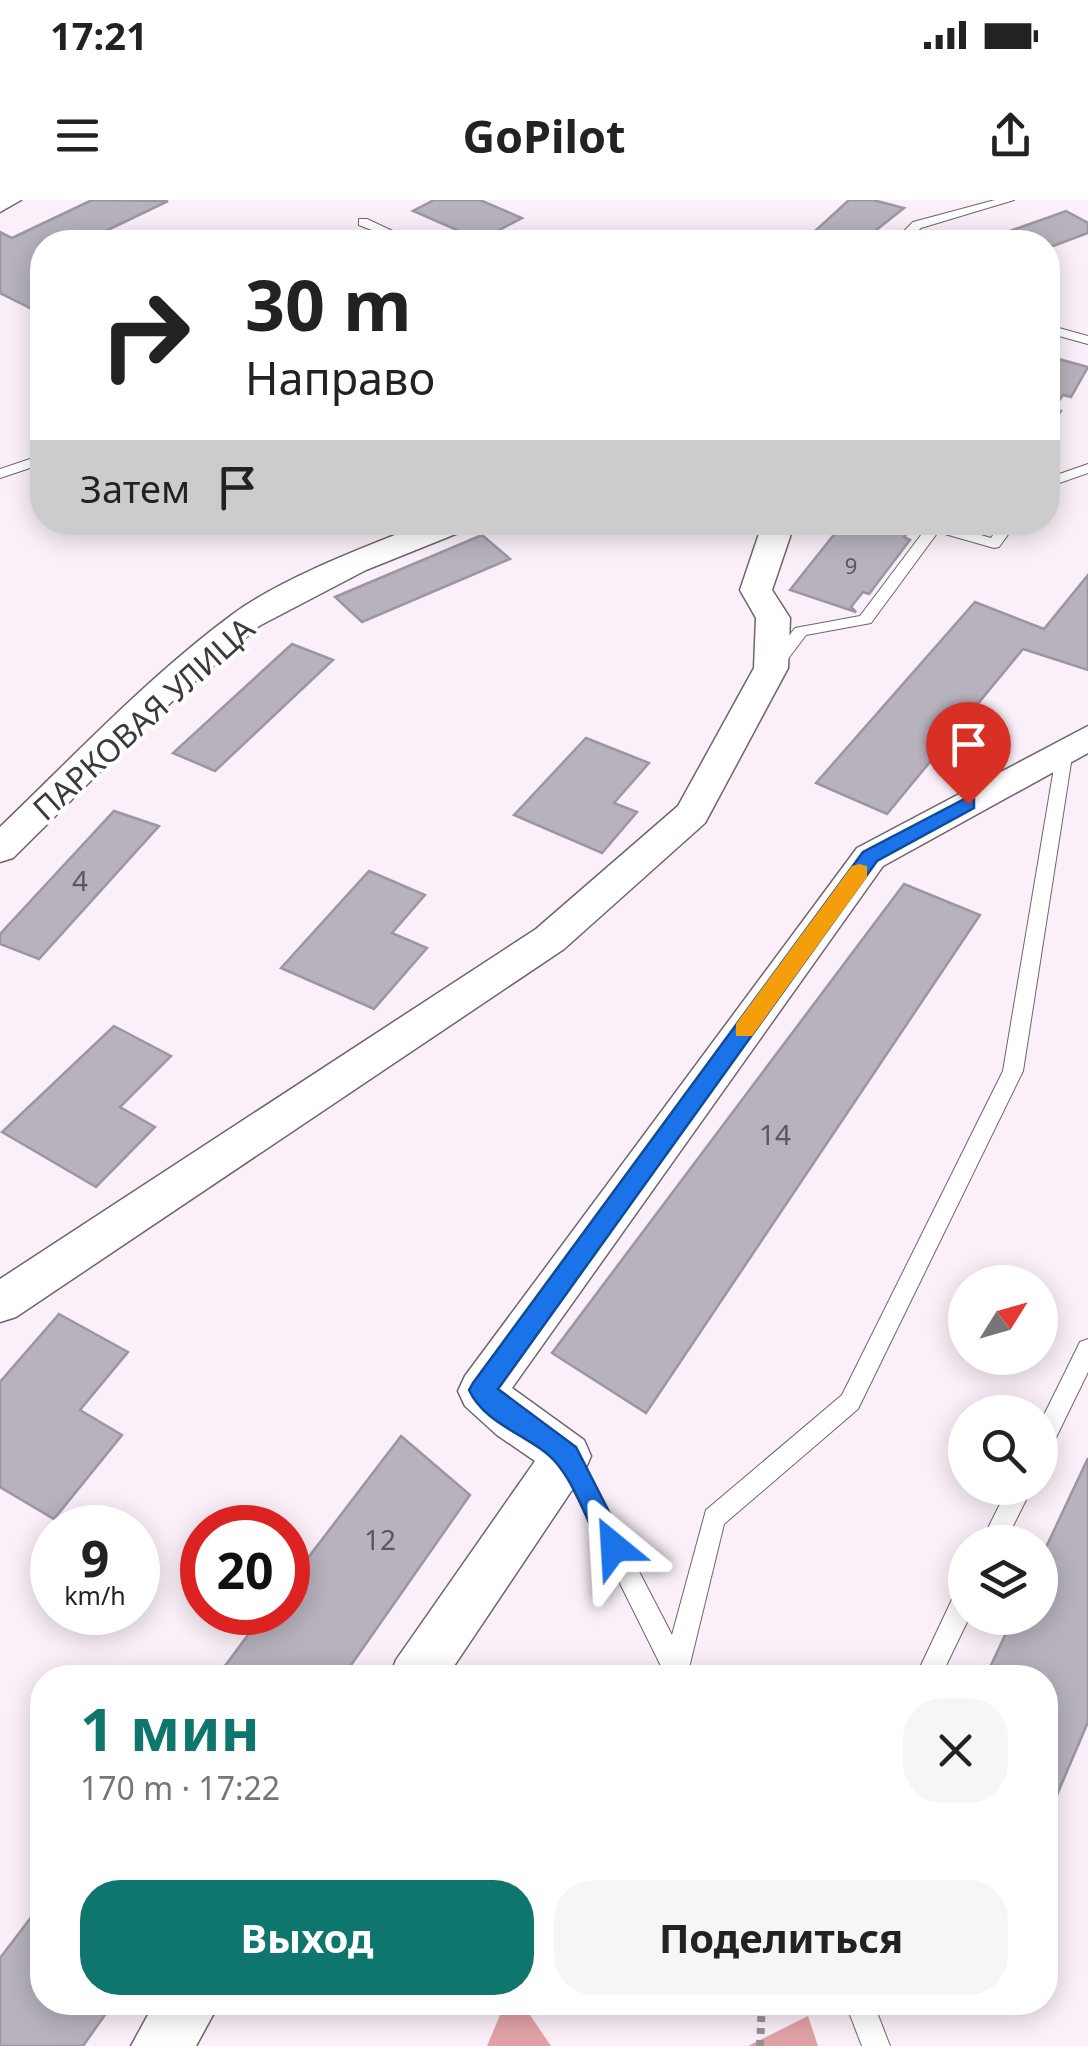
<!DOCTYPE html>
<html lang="ru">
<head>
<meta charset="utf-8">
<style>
	body { margin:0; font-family:"Noto Sans",sans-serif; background:#f6f6f6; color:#222; height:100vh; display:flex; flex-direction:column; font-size:38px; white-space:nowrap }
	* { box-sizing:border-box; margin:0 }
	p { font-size:32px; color:#767676 }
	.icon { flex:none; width:55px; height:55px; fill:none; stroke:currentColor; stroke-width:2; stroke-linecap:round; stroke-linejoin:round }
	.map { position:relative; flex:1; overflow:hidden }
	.side { position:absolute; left:30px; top:1465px; width:1028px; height:350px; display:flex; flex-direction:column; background:#fff; border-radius:40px; box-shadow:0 5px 25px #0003 }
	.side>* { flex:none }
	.top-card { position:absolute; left:30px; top:30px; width:1030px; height:305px; border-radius:40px; box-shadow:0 5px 25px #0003; background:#fff; color:#222; overflow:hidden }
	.needle { width:65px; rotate:53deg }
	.controls { position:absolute; left:948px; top:1065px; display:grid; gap:20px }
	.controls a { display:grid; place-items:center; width:110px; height:110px; border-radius:50%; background:#fff; box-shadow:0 5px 25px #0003; font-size:50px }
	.speed { position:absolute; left:30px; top:1305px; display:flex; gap:20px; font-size:50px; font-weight:700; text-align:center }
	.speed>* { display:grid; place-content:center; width:130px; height:130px; border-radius:50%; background:#fff; box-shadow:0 5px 25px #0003; line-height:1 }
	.speed small { font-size:25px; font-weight:400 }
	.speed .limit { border:15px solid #d22; background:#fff; color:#111 }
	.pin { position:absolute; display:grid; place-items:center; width:85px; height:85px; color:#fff; margin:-102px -42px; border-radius:50% 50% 50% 0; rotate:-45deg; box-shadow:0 0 10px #0007 }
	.pin .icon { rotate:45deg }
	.me { position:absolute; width:110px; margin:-55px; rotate:333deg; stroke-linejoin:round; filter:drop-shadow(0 0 8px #0008) }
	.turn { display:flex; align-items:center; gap:35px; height:210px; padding:0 50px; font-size:45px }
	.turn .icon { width:130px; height:130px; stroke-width:2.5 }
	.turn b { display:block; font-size:70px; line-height:85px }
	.then { display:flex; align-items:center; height:95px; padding:0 50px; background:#0003; gap:20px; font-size:38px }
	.round { display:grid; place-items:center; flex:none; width:105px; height:105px; border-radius:40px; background:#f6f6f6 }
	.headline { display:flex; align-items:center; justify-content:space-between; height:170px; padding:0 50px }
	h1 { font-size:60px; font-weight:700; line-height:75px; color:#0f766e }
	.primary-button { display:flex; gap:20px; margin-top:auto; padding:20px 50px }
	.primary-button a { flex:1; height:115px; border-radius:40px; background:#0f766e; color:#fff; font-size:40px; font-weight:700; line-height:115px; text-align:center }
	.primary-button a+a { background:#f6f6f6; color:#222 }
	.status { display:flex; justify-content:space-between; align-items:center; height:70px; padding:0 50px; background:#fff; direction:ltr }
	.status svg { height:28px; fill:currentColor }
	header { display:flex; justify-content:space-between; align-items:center; height:130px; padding:0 50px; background:#fff; font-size:45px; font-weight:700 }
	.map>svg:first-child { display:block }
</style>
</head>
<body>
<div class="status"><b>17:21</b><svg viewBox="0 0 49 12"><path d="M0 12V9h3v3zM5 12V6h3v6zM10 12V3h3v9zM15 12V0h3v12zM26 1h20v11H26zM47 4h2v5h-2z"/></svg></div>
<header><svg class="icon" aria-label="menu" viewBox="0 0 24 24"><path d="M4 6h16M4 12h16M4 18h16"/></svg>GoPilot<svg class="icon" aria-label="share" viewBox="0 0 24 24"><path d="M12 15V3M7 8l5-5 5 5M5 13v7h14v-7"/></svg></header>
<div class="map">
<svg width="1088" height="1846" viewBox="0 0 1088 1846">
	<rect width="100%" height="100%" fill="#fbf0f9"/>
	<g fill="#e0a2a7">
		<path d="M505,1803h17l29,43h-64z"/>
		<path d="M808,1816l10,30h-70z"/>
	</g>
	<g fill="#b7b2bd" stroke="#9b96a1" stroke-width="2.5">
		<path d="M92,0l76,1 -85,41h-41v72l-42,-21v-61l12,6z"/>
		<path d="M434,0h46l42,18 -42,22 -67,-29z"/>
		<path d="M849,0h24l31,8 -43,34h-58z"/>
		<path d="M1066,11l22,12v10l-40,15v-6h-69z"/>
		<path d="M1048,156l40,11 -17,30 -8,-2 -10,14 8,2 -13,18z"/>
		<path d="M844,322h71l-11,15 6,3 -41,54 -6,-2 -12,15 5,5 -66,-22z"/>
		<path d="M482,335l28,24 -148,63 -27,-25z"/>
		<path d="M1088,375v95l-65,-21 -136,165 -71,-31 159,-181 69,27z"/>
		<path d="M292,444l41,16 -118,111 -42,-18z"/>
		<path d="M586,538l63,25 -35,40 23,9 -35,41 -88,-38z"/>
		<path d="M114,611l45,15 -120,133 -39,-15v-10z"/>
		<path d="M369,671l56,24 -33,38 35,15 -53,61 -93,-41z"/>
		<path d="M904,684l76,31 -334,498 -94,-60z"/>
		<path d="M114,826l57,30 -51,51 35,20 -59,60 -94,-55z"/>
		<path d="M59,1114l69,38 -48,58 42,25 -68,84 -54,-32v-105z"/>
		<path d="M401,1236l69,59 -128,183h-126l49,-66h23v-28z"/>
		<path d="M1088,1258v264l-43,101v-145h-60l28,-60h27v-58z"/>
		<path d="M42,1703v99h72l-31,44h-83v-88z"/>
	</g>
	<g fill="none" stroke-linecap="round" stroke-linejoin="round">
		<defs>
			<g id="lane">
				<path d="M995,0h19l-93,28 -15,14h-13l20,-20z"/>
				<path d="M359,19h8l49,23h-15l-42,-17z"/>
				<path d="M1048,125l40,11v8l-40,-11z"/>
				<path d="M42,255v9l-42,14v-9z"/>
				<path d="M1088,264v9l-40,14v-9z"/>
				<path d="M1002,322h15l-18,25 -5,1 -56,-16 -67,91 -65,12 -28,37 -6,1 -8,-5 31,-40 65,-12 70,-93h10l51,15z"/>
				<path d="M1065,544l8,6 -50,321 -165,338 -134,115 -35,144 1,4 -2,6h-21l-110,-221 3,-7 8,-3 8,3 96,185 34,-125 136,-115 161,-324 54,-321z"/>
				<path d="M1088,1139v33l-40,82 -8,3v-34l40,-81z"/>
				<path d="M1008,1288h24l-27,54h-24z"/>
				<path d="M965,1388v30h4l-29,60h-25l41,-87z"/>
				<path d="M845,1802h28l17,44h-28z"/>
			</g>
			<g id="street">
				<path d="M0,0h21l-21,12z"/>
				<path d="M428,322h44l-4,7 -102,41 -107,56 -99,86 -147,146 -13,4v-35c75,-72 149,-151 233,-213 52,-38 135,-68 195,-92z"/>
				<path d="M763,322h32l-23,68 18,28 -2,50 -83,155 -141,126 -548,368 -16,5v-43l536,-350 142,-123 76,-138 2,-50 -16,-28z"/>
				<path d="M1088,526v27l-205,113 -371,522 72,52 7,16 -7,16 -138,206h-57l7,-18 139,-199 -38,-26 -32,-29 -7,-15 7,-15 392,-528z"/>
				<path d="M155,1802h65l-24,44h-65z"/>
			</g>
		</defs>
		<use href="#lane" stroke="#6e656d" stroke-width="2"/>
		<use href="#street" stroke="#6e656d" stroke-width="3"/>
		<path stroke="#979095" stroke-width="8" stroke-dasharray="6 6" stroke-linecap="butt" d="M760,1846l2,-44"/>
		<use href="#lane" fill="#fff" fill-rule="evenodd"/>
		<use href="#street" fill="#fff" fill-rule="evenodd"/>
	</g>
	<path fill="#1a73e8" stroke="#114b97" stroke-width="2.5" d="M968,597l6,2v9l-97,53 -379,528 78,58 51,100 -3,9 -10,4 -10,-4c-14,-28 -26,-66 -46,-91 -23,-29 -72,-38 -89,-75l4,-7 390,-531z"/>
	<path fill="#f59e0b" d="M859,664l8,2v11l-115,159h-16v-12l116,-158z"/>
	<g text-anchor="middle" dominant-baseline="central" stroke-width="8" stroke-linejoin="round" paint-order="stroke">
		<g font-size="22" fill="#5c575c">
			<text x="851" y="365">9</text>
		</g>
		<g font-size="28" fill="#5c575c">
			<text x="80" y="680">4</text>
			<text x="775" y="934">14</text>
			<text x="380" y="1339">12</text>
		</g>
		<g font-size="32" fill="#3d393c" stroke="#fff">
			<text transform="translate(143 518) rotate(-42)">ПАРКОВАЯ УЛИЦА</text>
		</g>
	</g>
</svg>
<div class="controls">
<a><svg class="needle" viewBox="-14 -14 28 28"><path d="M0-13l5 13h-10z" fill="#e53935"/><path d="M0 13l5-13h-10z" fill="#767676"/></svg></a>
<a><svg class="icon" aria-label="search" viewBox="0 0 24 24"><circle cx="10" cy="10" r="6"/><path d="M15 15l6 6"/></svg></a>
<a><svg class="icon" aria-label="layers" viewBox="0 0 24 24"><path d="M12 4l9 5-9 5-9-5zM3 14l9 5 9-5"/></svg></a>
</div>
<div class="speed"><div>9<small>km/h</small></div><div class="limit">20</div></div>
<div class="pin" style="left:968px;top:604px;background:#d93025"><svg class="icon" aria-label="arrive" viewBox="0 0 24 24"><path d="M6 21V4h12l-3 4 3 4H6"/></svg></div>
<svg class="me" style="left:614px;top:1347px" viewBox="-20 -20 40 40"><path d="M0-17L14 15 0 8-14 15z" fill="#1a73e8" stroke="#fff" stroke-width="4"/></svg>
<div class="top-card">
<div class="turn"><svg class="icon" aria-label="right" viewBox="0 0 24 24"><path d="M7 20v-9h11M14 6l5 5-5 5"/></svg><div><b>30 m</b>Направо</div></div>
<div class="then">Затем<svg class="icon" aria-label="arrive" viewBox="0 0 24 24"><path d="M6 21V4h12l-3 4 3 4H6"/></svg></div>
</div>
<section class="side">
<div class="headline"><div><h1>1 мин</h1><p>170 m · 17:22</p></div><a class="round"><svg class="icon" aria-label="close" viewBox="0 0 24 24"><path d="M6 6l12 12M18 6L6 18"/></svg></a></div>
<div class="primary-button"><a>Выход</a><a>Поделиться</a></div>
</section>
</div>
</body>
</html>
